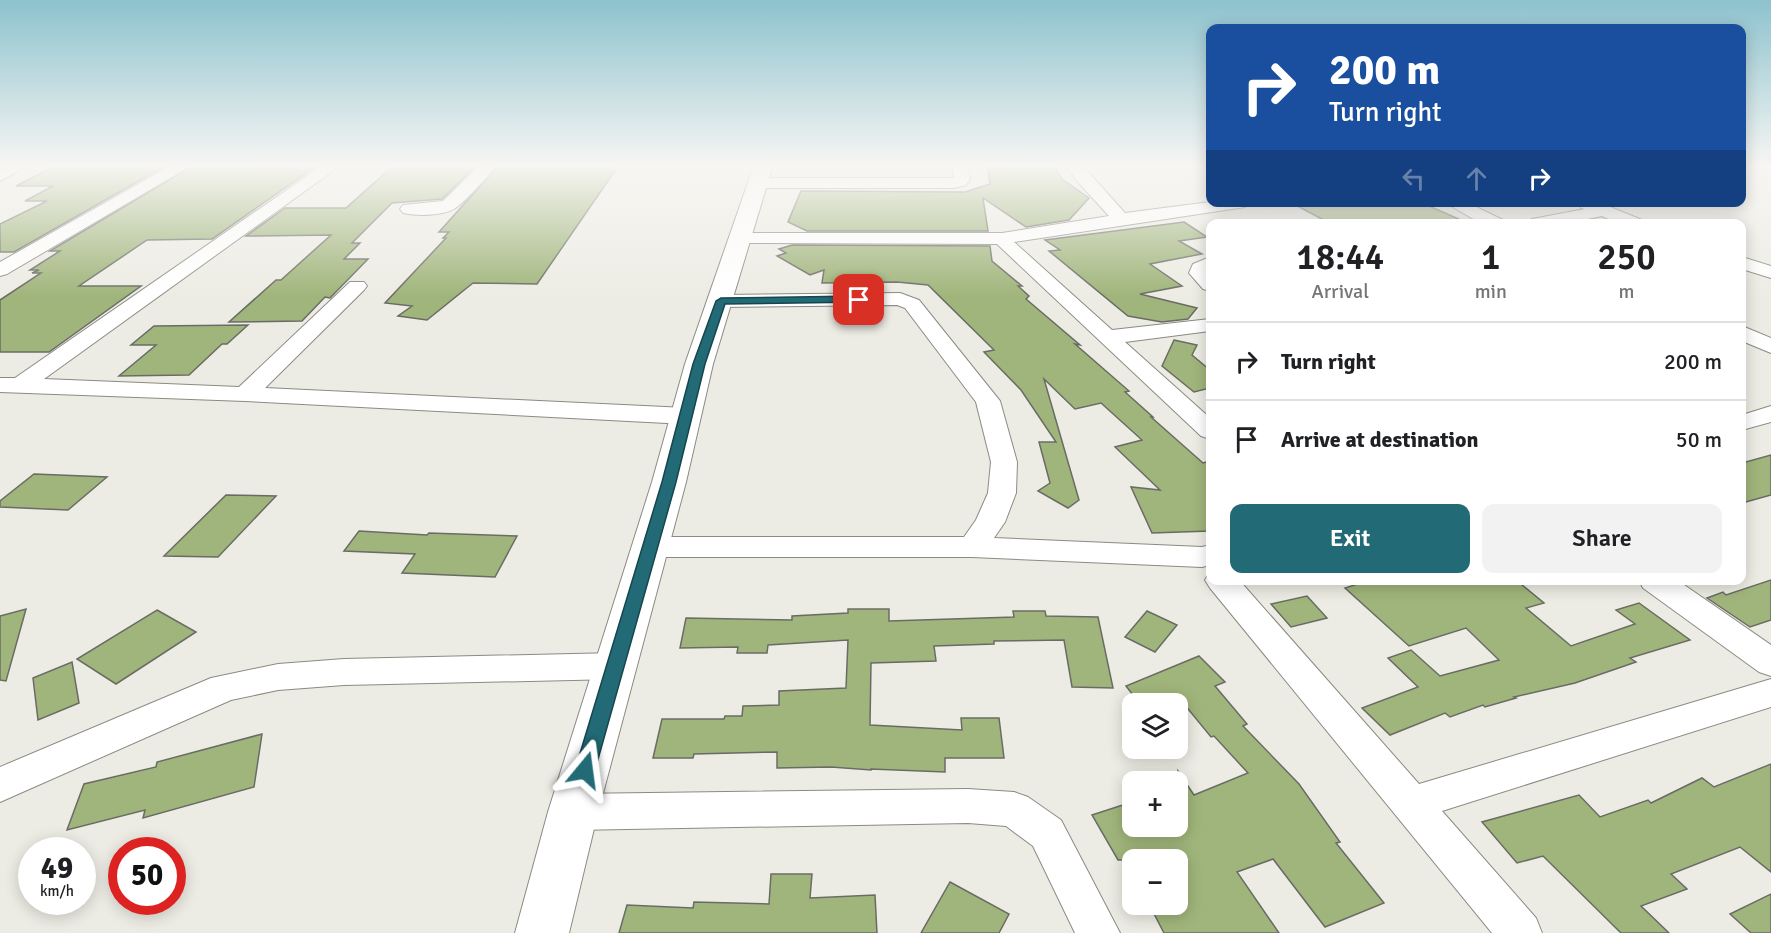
<!DOCTYPE html>
<html lang="en">
<head>
<meta charset="utf-8">
<style>
	body { margin:0; font-family:Signika,sans-serif; background:#f2f2f2; color:#202124; height:100vh; display:flex; flex-direction:column; font-size:22px; white-space:nowrap }
	* { box-sizing:border-box; margin:0 }
	p { font-size:20px; color:#757577 }
	.icon { flex:none; width:33px; height:33px; fill:none; stroke:currentColor; stroke-width:2; stroke-linecap:round; stroke-linejoin:round }
	.map { position:relative; flex:1; overflow:hidden }
	.side { position:absolute; left:1206px; top:219px; width:540px; height:366px; display:flex; flex-direction:column; background:#fff; border-radius:12px; box-shadow:0 3px 15px #0003 }
	.side>* { flex:none }
	.top-card { position:absolute; left:1206px; top:24px; width:540px; height:183px; border-radius:12px; box-shadow:0 3px 15px #0003; background:#1a4fa0; color:#fff; overflow:hidden }
	.tools { position:absolute; left:1122px; top:693px; display:grid; gap:12px }
	.tools a { display:grid; place-items:center; width:66px; height:66px; border-radius:12px; background:#fff; box-shadow:0 3px 15px #0003; font-size:30px }
	.speed { position:absolute; left:18px; top:837px; display:flex; gap:12px; font-size:30px; font-weight:700; text-align:center }
	.speed>* { display:grid; place-content:center; width:78px; height:78px; border-radius:50%; background:#fff; box-shadow:0 3px 15px #0003; line-height:1 }
	.speed small { font-size:15px; font-weight:400 }
	.speed .limit { border:9px solid #d22; background:#fff; color:#111 }
	.pin { position:absolute; display:grid; place-items:center; width:51px; height:51px; color:#fff; margin:-26px; border-radius:12px; box-shadow:0 3px 9px #0006 }
	.me { position:absolute; width:66px; margin:-33px; rotate:16deg; stroke-linejoin:round; filter:drop-shadow(0 0 4px #0008) }
	.turn { display:flex; align-items:center; gap:21px; height:126px; padding:0 24px; font-size:27px }
	.turn .icon { width:78px; height:78px; stroke-width:2.5 }
	.turn b { display:block; font-size:42px; line-height:51px }
	.lanes { display:flex; align-items:center; height:57px; padding:0 24px; background:#0003; justify-content:center; gap:30px; direction:ltr }
	.lanes .off { opacity:.35 }
	.eta { display:flex; justify-content:space-evenly; align-items:center; height:102px; text-align:center }
	.eta b { font-size:36px; font-weight:600; line-height:42px }
	.button { display:flex; gap:12px; margin-top:auto; padding:12px 24px }
	.button a { flex:1; height:69px; border-radius:12px; background:#226b76; color:#fff; font-size:24px; font-weight:600; line-height:69px; text-align:center }
	.button a+a { background:#f2f2f2; color:#202124 }
	ul { padding:0; list-style:none }
	li { display:flex; align-items:center; gap:18px; height:78px; padding:0 24px; border-top:2px solid #e0e0e0 }
	li div { flex:1 }
	li b { display:block; font-size:22px }
	li em { font-style:normal }
	.map>svg:first-child { display:block }
</style>
</head>
<body>
<div class="map">
<svg width="1771" height="933" viewBox="0 0 1771 933">
	<rect width="100%" height="100%" fill="#edece4"/>
	<g fill="#a0b57b" stroke="#696c65" stroke-width="1.5">
		<path d="M57,165h110l-153,87h-14v-28l47,-23h-22l28,-15h-37z"/>
		<path d="M194,165h124l-106,74 -65,1 -68,46h62l-92,66h-49v-52l41,-27h-9l7,-3h-9l30,-19h-10z"/>
		<path d="M477,165l-35,34 -50,4 -40,40h8l-16,16h24l-38,39 -5,-1 -23,24 -73,1 47,-42h5l50,-45 -85,1 39,-28h61l47,-42z"/>
		<path d="M499,165h120l-82,119 -64,-1 -46,37 -29,-4 14,-10 -27,-3 61,-65h-3l6,-6h-10z"/>
		<path d="M987,165h66l9,14 27,19 -20,22 -43,7 -43,-29 5,33h-181l-19,-9 13,-31 164,1 25,-8z"/>
		<path d="M1290,202h98l6,4 26,-4 50,22h-139z"/>
		<path d="M1184,222l23,15 -28,4 23,13 -52,10 32,22 -42,8 57,14 -9,11 -26,3 -34,-6 -79,-65 11,-1 -15,-10z"/>
		<path d="M792,245l198,1 2,15 30,25h-4l11,10 -3,3 54,46 -5,-1 54,47 -4,1 28,25h-2l52,46 7,-2v70l-58,2 -21,-46 29,3 -45,-43 27,-7 -41,-37 -26,6 -31,-30 35,121 -11,8 -30,-17 12,-8 -11,-41h17l-35,-52 -37,-38 10,-2 -66,-65 -31,-3 -75,1 2,-13 -14,5 -33,-19 9,-3 -7,-4z"/>
		<path d="M248,325l-21,19h-5l-33,31 -70,1 37,-31h-25l23,-19z"/>
		<path d="M1174,340l23,5 -5,10 18,15v18l-16,4 -32,-26z"/>
		<path d="M1771,455v40l-29,8v-40z"/>
		<path d="M34,474l73,3 -39,33 -68,-3v-6z"/>
		<path d="M226,495l50,1 -58,61 -54,-1z"/>
		<path d="M359,531l68,4 2,-2 88,3 -22,41 -93,-4 13,-19 -71,-3z"/>
		<path d="M1370,580h17l4,4 11,-4h114l28,23 -18,5 45,38 64,-22 -19,-14 23,-7 51,37 -60,18 6,4 -61,21 -61,14 2,1 -31,9 -2,-2 -33,12 -5,-4 -55,22 -28,-27 56,-21 -30,-29 23,-8 29,26 59,-16 -33,-32 -57,18 -64,-58z"/>
		<path d="M1771,580v40l-21,7 -43,-29 16,-6 3,3z"/>
		<path d="M1307,596l20,22 -36,9 -20,-23z"/>
		<path d="M26,609l-20,72 -6,-1v-64z"/>
		<path d="M848,609h41v12l125,-4 -1,-6h32l1,5 52,1 15,71 -41,-1 -8,-47 -70,1v3l-60,2 2,15 -65,2 -1,62 92,5 -1,-12h38l5,40h-59v14l-74,-3v1l-40,-3 -54,1v-16l-83,2 -1,4h-40l9,-39h62l1,-3h17l1,-10 36,-1v-14l67,-3 2,-48 -80,5 -1,8h-30l1,-6 -58,1 6,-30 106,2v-4l56,-3z"/>
		<path d="M157,610l39,22 -80,52 -39,-25z"/>
		<path d="M1147,611l30,14 -22,27 -30,-15z"/>
		<path d="M1199,656l26,26 -10,4 32,38 -4,2 56,58 41,58 -4,1 48,60 -59,24 -52,-68 -36,13 42,61h-115l-15,-29h29v-44h-60l-26,-45 40,-13v24h46v-55l16,24 54,-22 -34,-37 -3,1 -27,-33h-44l-14,-18z"/>
		<path d="M72,662l7,41 -41,17 -5,-42z"/>
		<path d="M262,734l-8,53 -111,31 2,-8 -78,20 17,-46 72,-17 1,-5z"/>
		<path d="M1771,764v108l-31,-25 -69,27 16,15 -46,17 28,27h-48l-78,-77 -26,7 -35,-41 97,-27 21,22 48,-17 3,3 51,-25 12,9z"/>
		<path d="M771,874h41l-2,24 65,-3 2,38h-258l8,-28 66,3 1,-6 75,2z"/>
		<path d="M950,882l59,32 -10,19h-78z"/>
		<path d="M1771,894v39h-20l-21,-19z"/>
	</g>
	<g fill="none" stroke-linecap="round" stroke-linejoin="round">
		<defs>
			<g id="street">
				<path d="M9,165h20l-29,16v-11z"/>
				<path d="M172,165h20l-185,109 -7,2v-14z"/>
				<path d="M323,165h18l-297,214 195,8 111,-105h14l3,4 -3,4 -99,98 421,20 9,3 4,5 -4,5 -9,3 -441,-23 -245,-9v-14h15z"/>
				<path d="M480,165h17c-7,9 -34,39 -43,44 -13,7 -37,7 -51,4l-3,-4 3,-4 40,-4z"/>
				<path d="M952,165h16l2,14 -4,6 -12,3h-196l-8,-5 8,-5h196z"/>
				<path d="M1066,165h16l43,48 85,-11h43l-8,5 -231,35 98,88 98,-11v12l-85,11 85,76v21l-9,-3 -204,-192 -256,-1 -6,-1 -3,-4 3,-4 6,-1h261l107,-17 -32,-35z"/>
				<path d="M1444,202h22l37,18 3,4h-24z"/>
				<path d="M1580,202h18l44,18 3,4h-26l-17,-8 -39,8h-40l9,-5 53,-10 -4,-1z"/>
				<path d="M1210,257v34l-7,-2 -14,-16 4,-9z"/>
				<path d="M1742,257l29,9v12l-29,-9z"/>
				<path d="M900,293l19,7 81,101 17,61 -1,31 -11,29 -11,16 208,9 8,-2v20l-8,2 -230,-10h-323l-11,-3 -4,-7 4,-7 11,-3h315l12,-17 12,-27 3,-31 -15,-60 -71,-94 -8,-3 -176,2 -7,-2 -3,-4 3,-4 7,-2z"/>
				<path d="M1742,326l29,12v15l-29,-12z"/>
				<path d="M1771,406v16l-29,8v-15z"/>
				<path d="M1210,572v8h29l180,204 352,-105v28l-329,104 94,107 6,15h-50l-282,-345 -5,-8z"/>
				<path d="M1639,580h38l94,65v31l-12,-4 -116,-84z"/>
				<path d="M616,653l12,4 5,9 -5,9 -12,4 -272,6 -66,5 -47,10 -231,102v-35l211,-89 67,-14 66,-5z"/>
				<path d="M968,789l46,3 14,5 33,23 59,113h-45l-42,-87 -27,-20 -38,-3 -395,7 -14,-6 -6,-12 6,-12 14,-6z"/>
			</g>
			<path id="secondary" d="M754,165h19l-60,199 -27,118 -88,330 -29,121h-54l33,-121 104,-330 33,-118z"/>
		</defs>
		<use href="#street" stroke="#8b8a83" stroke-width="2"/>
		<use href="#secondary" stroke="#8b8a83" stroke-width="2"/>
		<use href="#street" fill="#fff" fill-rule="evenodd"/>
		<use href="#secondary" fill="#fff" fill-rule="evenodd"/>
	</g>
	<linearGradient id="sky" x2="0" y2="1"><stop stop-color="#8dc2ce"/><stop offset="0.56" stop-color="#f7f6f3"/><stop offset="1" stop-color="#f7f6f3" stop-opacity="0"/></linearGradient>
	<rect width="1771" height="296" fill="url(#sky)"/>
	<path fill="#226b76" stroke="#16464d" stroke-width="1.5" d="M859,296l4,1v5l-138,2 -20,60 -29,118 -81,288 -3,6 -7,2 -7,-2 -3,-6 87,-288 31,-118 23,-63 5,-3z"/>
</svg>
<div class="tools">
<a><svg class="icon" aria-label="layers" viewBox="0 0 24 24"><path d="M12 4l9 5-9 5-9-5zM3 14l9 5 9-5"/></svg></a>
<a>+</a>
<a>−</a>
</div>
<div class="speed"><div>49<small>km/h</small></div><div class="limit">50</div></div>
<div class="pin" style="left:859px;top:300px;background:#d93025"><svg class="icon" aria-label="arrive" viewBox="0 0 24 24"><path d="M6 21V4h12l-3 4 3 4H6"/></svg></div>
<svg class="me" style="left:585px;top:770px" viewBox="-20 -20 40 40"><path d="M0-17L14 15 0 8-14 15z" fill="#226b76" stroke="#fff" stroke-width="4"/></svg>
<div class="top-card">
<div class="turn"><svg class="icon" aria-label="right" viewBox="0 0 24 24"><path d="M7 20v-9h11M14 6l5 5-5 5"/></svg><div><b>200 m</b>Turn right</div></div>
<div class="lanes"><svg class="icon off" aria-label="left" viewBox="0 0 24 24"><path d="M17 20v-9H6M10 6l-5 5 5 5"/></svg><svg class="icon off" aria-label="ahead" viewBox="0 0 24 24"><path d="M12 20V5M6 11l6-6 6 6"/></svg><svg class="icon" aria-label="right" viewBox="0 0 24 24"><path d="M7 20v-9h11M14 6l5 5-5 5"/></svg></div>
</div>
<section class="side">
<div class="eta">
<div><b>18:44</b><p>Arrival</p></div>
<div><b>1</b><p>min</p></div>
<div><b>250</b><p>m</p></div>
</div>
<ul>
<li><svg class="icon" aria-label="right" viewBox="0 0 24 24"><path d="M7 20v-9h11M14 6l5 5-5 5"/></svg><div><b>Turn right</b></div><em>200 m</em></li>
<li><svg class="icon" aria-label="arrive" viewBox="0 0 24 24"><path d="M6 21V4h12l-3 4 3 4H6"/></svg><div><b>Arrive at destination</b></div><em>50 m</em></li>
</ul>
<div class="button"><a>Exit</a><a>Share</a></div>
</section>
</div>
</body>
</html>
